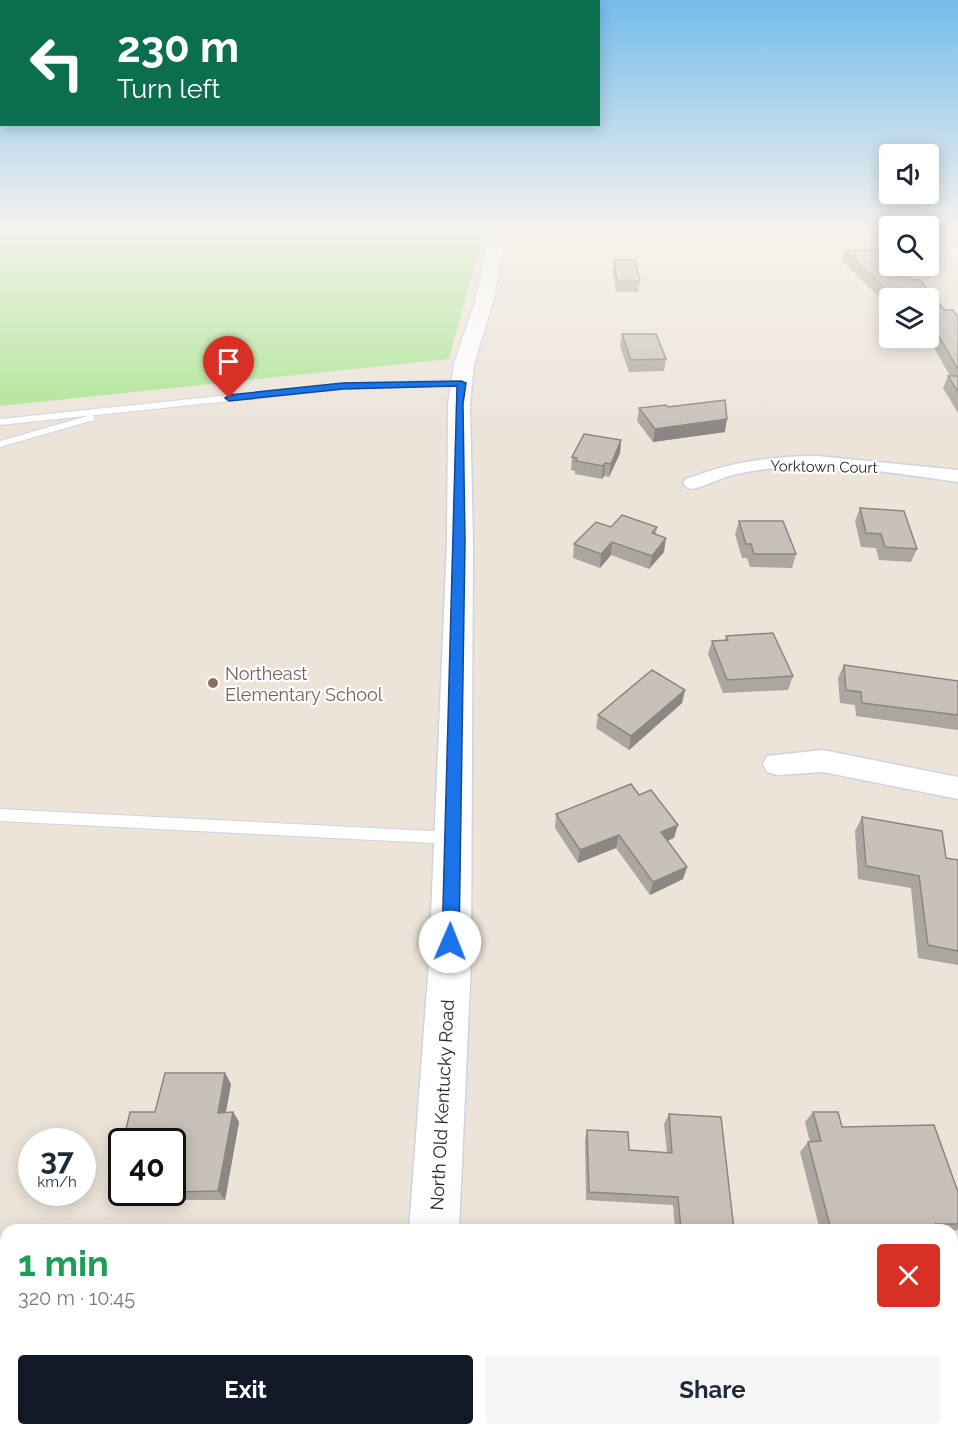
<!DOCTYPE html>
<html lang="en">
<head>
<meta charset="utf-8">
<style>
	body { margin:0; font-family:Raleway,sans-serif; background:#f6f6f7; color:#1f2937; height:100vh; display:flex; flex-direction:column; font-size:22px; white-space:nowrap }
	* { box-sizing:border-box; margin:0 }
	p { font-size:20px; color:#747a83 }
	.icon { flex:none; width:33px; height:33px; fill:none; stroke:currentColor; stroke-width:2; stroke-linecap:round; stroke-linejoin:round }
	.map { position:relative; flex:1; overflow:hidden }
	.drawer { position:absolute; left:0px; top:1224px; width:958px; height:212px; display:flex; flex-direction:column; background:#fff; border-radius:18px 18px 0 0; box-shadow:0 3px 15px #0003 }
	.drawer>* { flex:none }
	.guide { position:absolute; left:0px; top:0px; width:600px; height:126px; box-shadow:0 3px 15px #0003; background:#0b6e4f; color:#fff; overflow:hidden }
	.fabs { position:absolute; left:879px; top:144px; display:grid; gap:12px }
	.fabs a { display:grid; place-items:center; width:60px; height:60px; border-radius:6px; background:#fff; box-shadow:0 3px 15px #0003; font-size:30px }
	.speed { position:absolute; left:18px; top:1128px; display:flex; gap:12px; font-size:30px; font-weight:700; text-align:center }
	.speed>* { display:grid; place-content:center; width:78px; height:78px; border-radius:50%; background:#fff; box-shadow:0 3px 15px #0003; line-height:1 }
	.speed small { font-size:15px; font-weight:400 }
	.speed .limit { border:3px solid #111; border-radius:9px; background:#fff; color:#111 }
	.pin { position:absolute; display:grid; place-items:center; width:51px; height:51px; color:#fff; margin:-62px -26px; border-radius:50% 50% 50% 0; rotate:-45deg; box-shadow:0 0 6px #0007 }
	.pin .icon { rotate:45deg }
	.me { position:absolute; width:66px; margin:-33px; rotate:1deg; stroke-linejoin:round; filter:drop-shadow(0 0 4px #0008) }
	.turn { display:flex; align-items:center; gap:21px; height:126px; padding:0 18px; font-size:27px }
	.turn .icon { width:78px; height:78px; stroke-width:2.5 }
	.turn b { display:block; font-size:42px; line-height:51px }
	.round { display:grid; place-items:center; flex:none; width:63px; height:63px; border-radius:6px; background:#f6f6f7 }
	.overview { display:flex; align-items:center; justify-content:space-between; height:102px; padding:0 18px }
	h1 { font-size:36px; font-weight:700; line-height:45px; color:#1e9e55 }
	.button { display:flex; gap:12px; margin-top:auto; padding:12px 18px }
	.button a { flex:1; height:69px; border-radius:6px; background:#111827; color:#fff; font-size:24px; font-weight:700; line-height:69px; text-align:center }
	.button a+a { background:#f6f6f7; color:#1f2937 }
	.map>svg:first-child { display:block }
</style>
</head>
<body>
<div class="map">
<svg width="958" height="1435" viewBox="0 0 958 1435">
	<rect width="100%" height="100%" fill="#ece4d9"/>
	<path fill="#ace593" d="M0,230h484l-35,129 -449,47z"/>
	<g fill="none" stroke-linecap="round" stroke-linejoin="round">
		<defs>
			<g id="lane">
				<path d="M461,380l4,3 -1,2 -121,4 -343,36v-6l343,-36z"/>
				<path d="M91,415l3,1v4l-94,27v-6z"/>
				<path d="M0,809l452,23 5,2 3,4 -3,4 -5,2 -452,-23z"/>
			</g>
			<g id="street">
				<path d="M928,233l30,17v10l-30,-17z"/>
				<path d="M818,456l140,14v12c-71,-10 -150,-24 -221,-8 -15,3 -29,11 -44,15l-7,-2 -3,-4 3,-4c44,-17 85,-23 132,-23z"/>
				<path d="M823,750l135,27v22l-135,-27 -46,3 -10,-3 -4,-8 4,-8z"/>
				<path d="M952,1399h6v36h-25l-2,-5h21z"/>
				<path d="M251,1430h68l-2,5h-69z"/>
			</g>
			<g id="secondary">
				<path d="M491,230h16l-14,72 -19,62 -4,40 3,138 -2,420 -12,268h-50l20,-268 18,-420 1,-138 6,-40 21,-62z"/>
				<rect x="394" y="1430" width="58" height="5"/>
			</g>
		</defs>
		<use href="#lane" stroke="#cfd2e2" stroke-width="2"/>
		<use href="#street" stroke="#cfd2e2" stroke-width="3"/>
		<use href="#secondary" stroke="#cfd2e2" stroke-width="3"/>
		<use href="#lane" fill="#fff" fill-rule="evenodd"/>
		<use href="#street" fill="#fff" fill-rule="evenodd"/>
		<use href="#secondary" fill="#fff" fill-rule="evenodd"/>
	</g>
	<g fill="#aba69f">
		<path d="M878,250l12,9v7h7l16,14h7l24,30h9l5,7v96l-15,-25 5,-12h2l-22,-39v-39h-38v6h-4l-44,-43 3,-10z"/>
		<path d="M614,260l26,21 -2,11h-22l-3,-21z"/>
		<path d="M622,334l44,25 -2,12 -35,1 -9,-26z"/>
		<path d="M668,407l57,25 -72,10 -16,-21 2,-13z"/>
		<path d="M621,440l-1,13 -11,24 -5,-1 -2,3 -27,-5v-3l-4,-1 1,-13z"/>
		<path d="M860,508l57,41 -6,13 -32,-2 -3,-12 -15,-1 -6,-26z"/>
		<path d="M739,521l57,33 -4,14 -42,-1 -3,-9h-5l-7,-24z"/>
		<path d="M611,527h46l-1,7 8,18 -15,17 -38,-14 -11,13 -27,-10 1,-14z"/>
		<path d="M726,636l67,40 -5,14 -65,3 -15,-39 4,-13 13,-1z"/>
		<path d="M844,665l114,16v49l-102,-14 -1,-11 -15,-2 -2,-25z"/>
		<path d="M685,690l-3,13 -53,47 -33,-22 2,-13z"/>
		<path d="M556,814l118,24 -7,3 20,26 -4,12 -33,16 -34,-47 -38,15 -23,-35z"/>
		<path d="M862,817l84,41 12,2v105l-40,-7 -7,-70 -53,-9 -3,-48z"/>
		<path d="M225,1073l6,11 -5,28h7l6,10 -14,78h-106l-9,-8 12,-46v46h50v-50l-17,-30z"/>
		<path d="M813,1112l29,15 116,65v38l-6,1v-1h-132l-20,-78 8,-10h2l-5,-20z"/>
		<path d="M669,1114l65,116h-59l-2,-25 -87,-5 -1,-60 2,-10 42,20 38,3 -3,-29z"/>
	</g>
	<g fill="#8b8782">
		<path d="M727,419l-2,13 -72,10 2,-13z"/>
		<path d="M621,440l-1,13 -11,24 2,-13z"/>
		<path d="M605,463l-1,13 -2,3 1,-13z"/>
		<path d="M666,538l-2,14 -15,17 3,-13z"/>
		<path d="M612,542l-1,13 -11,13 1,-14z"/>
		<path d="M685,690l-3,13 -53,47 2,-14z"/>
		<path d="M678,825l-4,13 -17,7 4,-13z"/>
		<path d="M619,835l-3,13 -38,15 2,-13z"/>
		<path d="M687,867l-4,12 -33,16 3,-13z"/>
		<path d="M225,1073l6,11 -7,38 -6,-9z"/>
		<path d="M233,1112l6,10 -14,78 -7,-9z"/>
	</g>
	<g fill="#c7c1b9" stroke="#8b8782" stroke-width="1.5">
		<path d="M878,250l12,9v7h7l16,14h7l24,30h9l5,7v52l-30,-51v-20h-20l-3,-4 -15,-1 -45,-42z"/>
		<path d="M614,260h21l5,21h-23z"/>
		<path d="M622,334h34l10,25 -35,1z"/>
		<path d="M948,376h10v16z"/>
		<path d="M725,400l2,19 -72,10 -16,-21 27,-3 2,2z"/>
		<path d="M584,434l37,6 -10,24 -6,-1 -2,3 -27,-5 1,-3 -5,-1z"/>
		<path d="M860,508l44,3 13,38 -32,-2 -4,-13 -15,-1z"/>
		<path d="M622,515l35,12 -5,6 14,5 -14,18 -40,-14 -11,12 -27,-10 22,-22 15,5z"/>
		<path d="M739,521h44l13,33h-42l-3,-10h-5z"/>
		<path d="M773,633l20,43 -66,4 -15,-39 16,-1 -2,-4z"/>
		<path d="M844,665l114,16v34l-96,-12 -1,-11 -15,-2z"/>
		<path d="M652,670l33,20 -54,46 -33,-21z"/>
		<path d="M631,784l8,11 12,-5 27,35 -17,7 26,35 -34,15 -34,-47 -39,15 -24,-36z"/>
		<path d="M862,817l80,14 4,27 12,2v91l-30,-6 -9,-69 -53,-10z"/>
		<path d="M165,1073h60l-7,40 15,-1 -15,79 -46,1v-50h-49l7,-30h25z"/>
		<path d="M813,1112h25l4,15 92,-2 24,67v32h-23l2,6h-106l-23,-88 13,-1z"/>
		<path d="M669,1114l52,3 13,113h-53l-3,-33 -89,-5 -2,-62 41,2 1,18 43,3z"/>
		<path d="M122,1146v46h-12z"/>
	</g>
	<linearGradient id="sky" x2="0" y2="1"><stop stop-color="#74bcec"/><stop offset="0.53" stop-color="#f6f3ee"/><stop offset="1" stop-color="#f6f3ee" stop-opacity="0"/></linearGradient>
	<rect width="958" height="430" fill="url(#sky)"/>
	<path fill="#1a73e8" stroke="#114b97" stroke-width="1.5" d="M461,381l5,2 -3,21 2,138 -6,400 -3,5 -6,2 -6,-2 -2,-5 15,-556 -114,3 -114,12 -4,-3 4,-3 114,-12z"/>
	<circle fill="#8d6e63" stroke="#fff" stroke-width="2" cx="213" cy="683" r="6"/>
	<g text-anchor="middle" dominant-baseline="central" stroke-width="4.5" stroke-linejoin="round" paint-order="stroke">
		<g font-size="15" fill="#282828" stroke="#fff">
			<text transform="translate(824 467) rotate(1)">Yorktown Court</text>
		</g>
		<g font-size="18" fill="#785e54" stroke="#fff" text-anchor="start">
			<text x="225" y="673">Northeast<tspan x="225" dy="21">Elementary School</tspan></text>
		</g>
		<g font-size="18" fill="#282828" stroke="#fff">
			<text transform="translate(442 1105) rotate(-87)">North Old Kentucky Road</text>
		</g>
	</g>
</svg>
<div class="fabs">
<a><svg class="icon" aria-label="sound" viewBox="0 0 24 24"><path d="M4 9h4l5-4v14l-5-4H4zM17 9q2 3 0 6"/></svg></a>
<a><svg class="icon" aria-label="search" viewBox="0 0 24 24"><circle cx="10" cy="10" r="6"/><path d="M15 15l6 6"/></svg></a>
<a><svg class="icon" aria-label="layers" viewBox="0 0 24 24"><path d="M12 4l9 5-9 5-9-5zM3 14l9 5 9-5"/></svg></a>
</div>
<div class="speed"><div>37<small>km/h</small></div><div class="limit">40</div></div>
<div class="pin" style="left:229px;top:398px;background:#d93025"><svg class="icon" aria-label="arrive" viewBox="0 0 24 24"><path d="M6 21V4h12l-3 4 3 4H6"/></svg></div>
<svg class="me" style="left:450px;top:942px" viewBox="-20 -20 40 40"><circle r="19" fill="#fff"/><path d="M0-13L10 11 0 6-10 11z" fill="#1a73e8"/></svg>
<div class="guide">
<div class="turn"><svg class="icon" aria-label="left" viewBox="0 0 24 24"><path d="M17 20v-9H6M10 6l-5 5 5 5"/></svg><div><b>230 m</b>Turn left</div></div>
</div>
<section class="drawer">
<div class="overview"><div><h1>1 min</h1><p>320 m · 10:45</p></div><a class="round" style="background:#d93025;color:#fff"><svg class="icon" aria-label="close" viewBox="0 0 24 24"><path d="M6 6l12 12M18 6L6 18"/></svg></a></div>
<div class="button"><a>Exit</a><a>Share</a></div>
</section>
</div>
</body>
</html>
